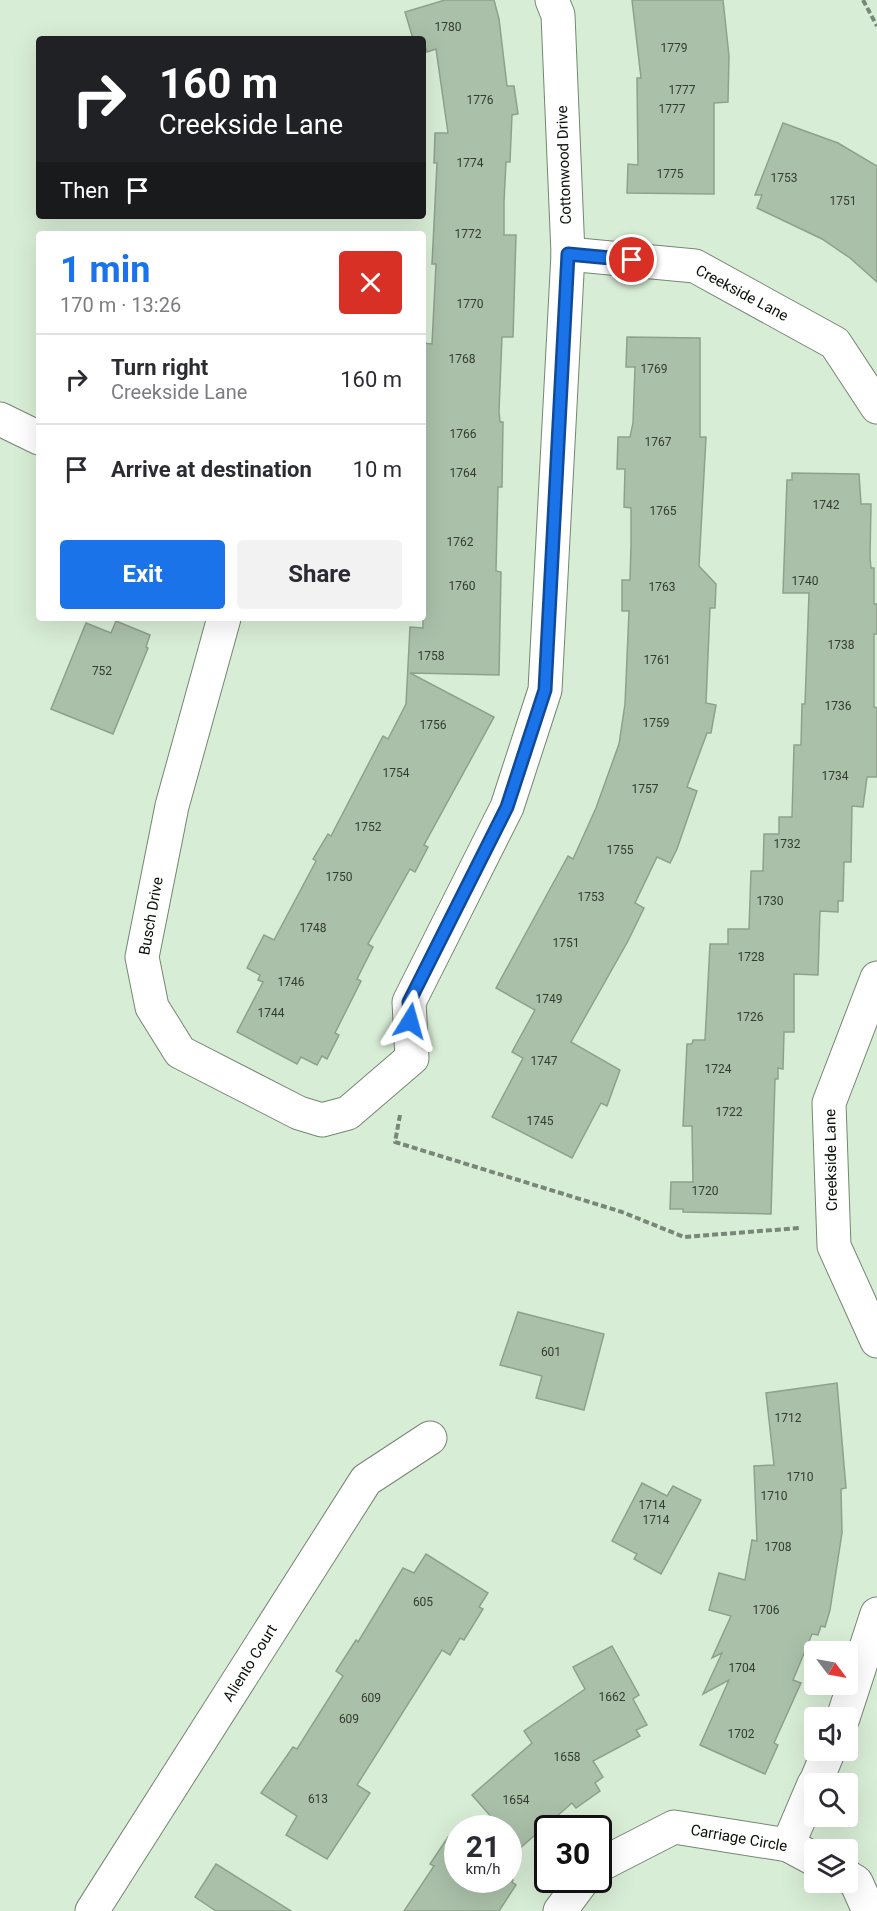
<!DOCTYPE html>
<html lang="en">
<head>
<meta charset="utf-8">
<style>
	body { margin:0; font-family:Roboto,sans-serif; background:#f2f2f3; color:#2b2b33; height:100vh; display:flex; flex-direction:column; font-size:22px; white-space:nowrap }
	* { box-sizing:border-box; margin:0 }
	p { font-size:20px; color:#7c7c81 }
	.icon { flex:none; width:33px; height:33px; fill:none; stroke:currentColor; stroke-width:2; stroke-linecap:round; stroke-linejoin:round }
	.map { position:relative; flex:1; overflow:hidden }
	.side { position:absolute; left:36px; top:231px; width:390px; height:390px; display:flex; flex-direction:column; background:#fff; border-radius:6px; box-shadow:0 6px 24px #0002 }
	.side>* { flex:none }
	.guide { position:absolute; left:36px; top:36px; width:390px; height:183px; border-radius:6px; box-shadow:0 6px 24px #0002; background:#202124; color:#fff; overflow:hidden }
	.needle { width:39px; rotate:122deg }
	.tools { position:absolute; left:804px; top:1641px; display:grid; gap:12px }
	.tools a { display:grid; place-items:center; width:54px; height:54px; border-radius:6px; background:#fff; box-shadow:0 6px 24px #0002; font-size:30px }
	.speed { position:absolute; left:444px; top:1815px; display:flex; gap:12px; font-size:30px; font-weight:700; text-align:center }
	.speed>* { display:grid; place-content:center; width:78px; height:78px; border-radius:50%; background:#fff; box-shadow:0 6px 24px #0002; line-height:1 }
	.speed small { font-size:15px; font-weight:400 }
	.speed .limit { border:3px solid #111; border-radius:9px; background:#fff; color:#111 }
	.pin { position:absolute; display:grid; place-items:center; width:51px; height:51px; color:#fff; margin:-26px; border:3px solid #fff; border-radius:50%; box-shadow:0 2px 6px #0007 }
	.me { position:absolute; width:66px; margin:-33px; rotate:8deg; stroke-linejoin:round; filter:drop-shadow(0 0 4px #0008) }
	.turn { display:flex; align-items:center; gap:21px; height:126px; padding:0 24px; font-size:27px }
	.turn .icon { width:78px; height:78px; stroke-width:2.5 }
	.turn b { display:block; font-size:42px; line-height:51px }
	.then { display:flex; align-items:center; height:57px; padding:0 24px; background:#0003; gap:12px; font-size:22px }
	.round { display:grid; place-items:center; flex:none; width:63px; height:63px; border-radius:6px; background:#f2f2f3 }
	.headline { display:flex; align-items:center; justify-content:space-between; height:102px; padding:0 24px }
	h1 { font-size:36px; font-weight:700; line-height:45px; color:#1a73e8 }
	.primary-button { display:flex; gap:12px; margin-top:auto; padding:12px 24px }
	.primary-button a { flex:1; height:69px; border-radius:6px; background:#1a73e8; color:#fff; font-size:24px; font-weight:700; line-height:69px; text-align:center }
	.primary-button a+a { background:#f2f2f3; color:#2b2b33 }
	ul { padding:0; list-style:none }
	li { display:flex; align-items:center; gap:18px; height:90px; padding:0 24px; border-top:2px solid #e1e1e2 }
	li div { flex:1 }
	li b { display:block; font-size:22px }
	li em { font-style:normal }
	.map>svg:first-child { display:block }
</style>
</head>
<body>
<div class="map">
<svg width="877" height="1911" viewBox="0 0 877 1911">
	<rect width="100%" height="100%" fill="#d8edd6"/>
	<g fill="#abc0a9" stroke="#8ea18c" stroke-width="1.5">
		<path d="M445,0h49l5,19 8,67h7l4,28 -6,1 -2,47h-4l-2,40v33h12l-3,102h-11l-3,74 1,11h3l-1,65h-4l-2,84 5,1 -2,103 -89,-2 84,44 -70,128 4,2 -13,25 -5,-3 -42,75 5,3 -16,32 4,2 -26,52 4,2 -12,24 -5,-3 -5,9 -16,-8 -4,7 -60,-32 26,-50 -5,-2 2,-5 -13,-7 17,-33 10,5 42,-79 -3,-2 15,-25 3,2 52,-100 5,3 18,-35 4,-77 13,1v-285l9,1 4,-80h-4l5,-101h-3l1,-30h13l-12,-84 -9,3 -4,-13h-10l-8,-27z"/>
		<path d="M632,0h91l6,56 -1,46 -14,1v91l-87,-1 1,-29 10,1 -1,-87h4z"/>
		<path d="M783,123l55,20 39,23v116l-27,-24 -28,-19 -65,-31 5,-13h-7z"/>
		<path d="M627,337l73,1v99h6l-7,129 17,18 -1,24h-5l-4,95 10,2 -5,28h-4l-20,54 10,4 -20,58 -7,14 -13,-6 -22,46 9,5 -16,33 -57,101 49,28 -13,36 -6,-3 -29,55 -80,-41 31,-59 -11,-6 23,-42 -39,-22 72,-132 5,3 23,-51 23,-64 6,-40 4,-93h-7v-31h8l1,-35v-37l-7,-1 1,-38h-8l1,-32h12l3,-14 2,-56h-9z"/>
		<path d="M792,473l67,1 2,30h10l-1,54 1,10h3v36h3v30h-3v73l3,1v69h-10l-4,30 -11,-1 -1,56h-7l-1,39h-5v11l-18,-1 -2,64 -24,-1v58h-10l-1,37 -5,-1v11h-3l-4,135 -88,-2v-3h-13l1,-27h22l-1,-56h-9l4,-82h5l1,-4h12l5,-96h18v-15h21l2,-58h12l1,-37h15v-17h13l2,-72h7l1,-41h3l4,-111h-26l4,-113h5z"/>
		<path d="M116,621l34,14 -4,12 2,1 -35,86 -62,-25 35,-86 25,10z"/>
		<path d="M518,1312l86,22 -20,76 -48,-12 6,-22 -42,-11z"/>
		<path d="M837,1383l9,105 -5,1 1,44 -12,77 -5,17 -4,-1 -3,9 -6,-1 -19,46 8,3 -27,60 4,2 -13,29 -65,-29 29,-65 -26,14 19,-41 -10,5 19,-42 -22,-6 10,-37 26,7 7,-40 5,1 -3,-75 20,-1 -8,-72z"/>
		<path d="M642,1483l25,13 6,-10 28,14 -40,74 -27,-15 3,-5 -25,-13z"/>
		<path d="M426,1554l62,39 -9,14 4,2 -19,31 -4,-2 -10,17 -8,-5 -85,135 13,8 -43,66 -41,-24 11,-19 -36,-23 32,-46 4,2 46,-73 -7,-5 20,-31 2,2 45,-74 11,5z"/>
		<path d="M612,1646l27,49 -6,4 14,26 -11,5 4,6 -47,25 10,16 -8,6 5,8 -24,17 -4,-5 -53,46 -11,-11v-10h-7l-29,-33 60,-52 -8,-12 61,-42 -12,-22z"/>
		<path d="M448,1837l10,6v37h50v-3l5,3 -1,2 4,3 -17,26h-95l30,-45 -4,-2z"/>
		<path d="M216,1864l75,47h-75l-21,-14z"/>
	</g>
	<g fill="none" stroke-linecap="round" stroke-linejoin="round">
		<defs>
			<g id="minor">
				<path d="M568,254l127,12 140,77 42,64"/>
				<path d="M0,419l39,19"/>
				<path d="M224,618l-52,188 -30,151 10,50 28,45 119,61 23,7 26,-7 64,-55 -3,-56 98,-195 38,-117 23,-436 -10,-239 -6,-15"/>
				<path d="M877,978l-48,125 5,143 43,95"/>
				<path d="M843,1718l34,-104"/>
				<path d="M815,1784l14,-34"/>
				<path d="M788,1845l26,-61"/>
				<path d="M92,1911l274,-431 64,-42"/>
			</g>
			<g id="tertiary">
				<path d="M598,1866l76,-39 114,18 26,14"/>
				<path d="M848,1877l8,5 13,29"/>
				<path d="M560,1911l23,-31"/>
			</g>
		</defs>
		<use href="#minor" stroke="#748772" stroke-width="35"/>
		<use href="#tertiary" stroke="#748772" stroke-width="35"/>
		<g stroke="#798778" stroke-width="4" stroke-dasharray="6 3" stroke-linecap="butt">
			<path d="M863,0l14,26"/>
			<path d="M400,1115l-5,27 227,70 62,25 115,-9"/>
		</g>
		<use href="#minor" stroke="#fff" stroke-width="33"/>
		<use href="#tertiary" stroke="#fff" stroke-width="33"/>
	</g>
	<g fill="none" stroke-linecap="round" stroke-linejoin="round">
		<defs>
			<path id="route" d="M410,1021l-1,-19 98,-195 38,-117 23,-436 64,6"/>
		</defs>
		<use href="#route" stroke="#114b97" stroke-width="15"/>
		<use href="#route" stroke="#1a73e8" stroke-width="10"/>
	</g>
	<g text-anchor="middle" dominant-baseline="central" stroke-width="6" stroke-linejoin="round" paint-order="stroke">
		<g font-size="12" fill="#323c31">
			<text x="448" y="27">1780</text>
			<text x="674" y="48">1779</text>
			<text x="682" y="90">1777</text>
			<text x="480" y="100">1776</text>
			<text x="672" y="109">1777</text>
			<text x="470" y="163">1774</text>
			<text x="670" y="174">1775</text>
			<text x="784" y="178">1753</text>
			<text x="843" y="201">1751</text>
			<text x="468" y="234">1772</text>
			<text x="470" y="304">1770</text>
			<text x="462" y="359">1768</text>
			<text x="654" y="369">1769</text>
			<text x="463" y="434">1766</text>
			<text x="658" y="442">1767</text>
			<text x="463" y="473">1764</text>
			<text x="826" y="505">1742</text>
			<text x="663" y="511">1765</text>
			<text x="460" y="542">1762</text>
			<text x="805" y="581">1740</text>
			<text x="462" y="586">1760</text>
			<text x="662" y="587">1763</text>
			<text x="841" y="645">1738</text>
			<text x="431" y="656">1758</text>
			<text x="657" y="660">1761</text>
			<text x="102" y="671">752</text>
			<text x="838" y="706">1736</text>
			<text x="656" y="723">1759</text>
			<text x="433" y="725">1756</text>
			<text x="396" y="773">1754</text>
			<text x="835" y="776">1734</text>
			<text x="645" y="789">1757</text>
			<text x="368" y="827">1752</text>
			<text x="787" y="844">1732</text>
			<text x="620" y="850">1755</text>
			<text x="339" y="877">1750</text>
			<text x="591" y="897">1753</text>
			<text x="770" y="901">1730</text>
			<text x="313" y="928">1748</text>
			<text x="566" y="943">1751</text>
			<text x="751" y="957">1728</text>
			<text x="291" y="982">1746</text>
			<text x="549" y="999">1749</text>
			<text x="271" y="1013">1744</text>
			<text x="750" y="1017">1726</text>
			<text x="544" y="1061">1747</text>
			<text x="718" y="1069">1724</text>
			<text x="729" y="1112">1722</text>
			<text x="540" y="1121">1745</text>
			<text x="705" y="1191">1720</text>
			<text x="551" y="1352">601</text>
			<text x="788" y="1418">1712</text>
			<text x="800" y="1477">1710</text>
			<text x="774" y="1496">1710</text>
			<text x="652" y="1505">1714</text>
			<text x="656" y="1520">1714</text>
			<text x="778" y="1547">1708</text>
			<text x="423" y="1602">605</text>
			<text x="766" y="1610">1706</text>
			<text x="742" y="1668">1704</text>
			<text x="612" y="1697">1662</text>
			<text x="371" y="1698">609</text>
			<text x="349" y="1719">609</text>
			<text x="741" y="1734">1702</text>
			<text x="567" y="1757">1658</text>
			<text x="318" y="1799">613</text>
			<text x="516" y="1800">1654</text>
		</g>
		<g font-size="15" fill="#091009" stroke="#fff">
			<text transform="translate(564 165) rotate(-92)">Cottonwood Drive</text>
			<text transform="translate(742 293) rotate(28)">Creekside Lane</text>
			<text transform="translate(151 916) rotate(-80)">Busch Drive</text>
			<text transform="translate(831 1160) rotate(-91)">Creekside Lane</text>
			<text transform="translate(250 1663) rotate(-58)">Aliento Court</text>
			<text transform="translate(739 1838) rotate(10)">Carriage Circle</text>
		</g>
	</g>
</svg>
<div class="tools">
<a><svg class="needle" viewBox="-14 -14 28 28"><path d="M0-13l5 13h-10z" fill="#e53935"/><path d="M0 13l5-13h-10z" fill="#7c7c81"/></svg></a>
<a><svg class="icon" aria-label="sound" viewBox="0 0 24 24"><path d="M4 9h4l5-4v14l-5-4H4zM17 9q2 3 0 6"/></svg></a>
<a><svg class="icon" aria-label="search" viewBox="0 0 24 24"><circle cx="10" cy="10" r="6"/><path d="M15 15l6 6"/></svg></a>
<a><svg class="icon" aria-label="layers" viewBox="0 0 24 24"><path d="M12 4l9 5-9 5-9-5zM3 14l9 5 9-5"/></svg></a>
</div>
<div class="speed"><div>21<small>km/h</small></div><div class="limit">30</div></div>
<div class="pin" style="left:632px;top:260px;background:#d93025"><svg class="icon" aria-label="arrive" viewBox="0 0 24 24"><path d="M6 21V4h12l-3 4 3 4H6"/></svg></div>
<svg class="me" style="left:410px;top:1021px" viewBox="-20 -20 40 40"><path d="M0-17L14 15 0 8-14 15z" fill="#1a73e8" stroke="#fff" stroke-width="4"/></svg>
<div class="guide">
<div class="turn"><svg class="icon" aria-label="right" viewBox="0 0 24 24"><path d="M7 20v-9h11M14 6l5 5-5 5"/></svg><div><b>160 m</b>Creekside Lane</div></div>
<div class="then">Then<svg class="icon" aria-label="arrive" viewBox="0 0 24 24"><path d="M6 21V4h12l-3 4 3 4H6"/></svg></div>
</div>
<section class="side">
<div class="headline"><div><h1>1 min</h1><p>170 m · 13:26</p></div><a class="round" style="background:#d93025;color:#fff"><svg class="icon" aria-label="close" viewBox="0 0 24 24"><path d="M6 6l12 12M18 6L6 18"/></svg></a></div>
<ul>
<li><svg class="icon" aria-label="right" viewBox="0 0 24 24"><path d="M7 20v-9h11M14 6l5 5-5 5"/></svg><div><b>Turn right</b><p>Creekside Lane</p></div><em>160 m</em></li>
<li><svg class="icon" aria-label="arrive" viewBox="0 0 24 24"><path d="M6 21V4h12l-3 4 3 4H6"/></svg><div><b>Arrive at destination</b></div><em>10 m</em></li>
</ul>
<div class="primary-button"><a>Exit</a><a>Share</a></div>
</section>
</div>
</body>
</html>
